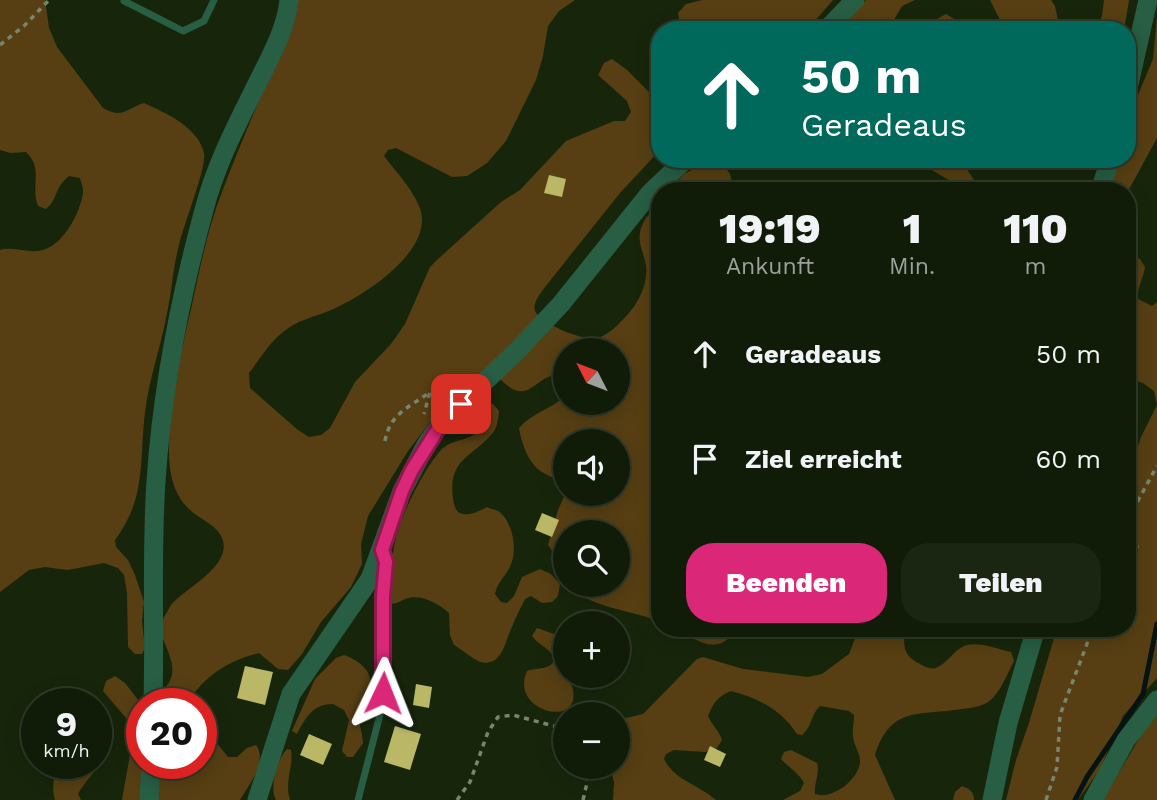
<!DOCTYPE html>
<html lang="de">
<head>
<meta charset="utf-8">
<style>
	body { margin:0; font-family:"Work Sans",sans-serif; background:#1a2512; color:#f1f3f6; height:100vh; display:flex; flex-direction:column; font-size:26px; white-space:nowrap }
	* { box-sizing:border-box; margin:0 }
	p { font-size:23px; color:#9ca19c }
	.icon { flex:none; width:38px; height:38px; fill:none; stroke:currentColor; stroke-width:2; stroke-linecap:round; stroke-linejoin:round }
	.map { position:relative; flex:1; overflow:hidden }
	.sheet { position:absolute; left:651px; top:182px; width:485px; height:455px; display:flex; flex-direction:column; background:#111c08; border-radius:28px; box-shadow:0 4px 18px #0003,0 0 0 2px #303a29 }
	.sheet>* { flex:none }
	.banner { position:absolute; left:651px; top:21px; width:485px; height:147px; border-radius:28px; box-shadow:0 4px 18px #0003,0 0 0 2px #303a29; background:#00695c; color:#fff; overflow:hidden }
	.needle { width:46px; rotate:312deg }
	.controls { position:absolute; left:553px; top:338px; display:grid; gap:14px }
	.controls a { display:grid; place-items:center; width:77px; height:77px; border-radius:50%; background:#111c08; box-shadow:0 4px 18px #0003,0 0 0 2px #303a29; font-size:35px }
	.speed { position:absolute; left:21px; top:688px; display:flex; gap:14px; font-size:35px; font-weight:700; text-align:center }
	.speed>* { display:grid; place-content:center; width:91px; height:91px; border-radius:50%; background:#111c08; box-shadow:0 4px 18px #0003,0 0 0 2px #303a29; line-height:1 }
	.speed small { font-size:18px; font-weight:400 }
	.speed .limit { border:10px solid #d22; background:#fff; color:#111 }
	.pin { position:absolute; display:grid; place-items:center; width:60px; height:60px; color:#fff; margin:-30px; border-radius:14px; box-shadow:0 4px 10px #0006 }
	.me { position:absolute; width:77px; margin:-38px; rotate:2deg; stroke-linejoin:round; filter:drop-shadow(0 0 5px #0008) }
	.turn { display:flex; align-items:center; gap:24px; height:147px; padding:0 35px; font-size:32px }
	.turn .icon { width:91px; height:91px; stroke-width:2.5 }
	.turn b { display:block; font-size:49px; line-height:60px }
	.eta { display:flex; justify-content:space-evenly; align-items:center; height:119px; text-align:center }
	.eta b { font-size:42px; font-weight:800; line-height:49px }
	.button { display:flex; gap:14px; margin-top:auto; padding:14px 35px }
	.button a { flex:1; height:80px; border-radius:28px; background:#db2777; color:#fff; font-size:28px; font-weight:800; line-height:80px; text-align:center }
	.button a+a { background:#1a2512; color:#f1f3f6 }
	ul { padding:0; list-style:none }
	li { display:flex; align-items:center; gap:21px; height:105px; padding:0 35px }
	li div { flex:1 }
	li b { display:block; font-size:26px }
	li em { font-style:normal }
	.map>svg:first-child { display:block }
</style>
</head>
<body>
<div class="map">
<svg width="1157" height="800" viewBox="0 0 1157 800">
	<rect width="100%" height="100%" fill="#17260b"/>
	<g fill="#573f13">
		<path d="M0,0h45l4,28 8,19 46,61c19,11 23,1 41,-5 22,10 54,24 60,50 3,14 -21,73 -25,92 -6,22 -7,46 -12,68 -6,33 -18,66 -22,99 -6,49 2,85 -30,128l1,7 12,13 7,15 9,27 -2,19 3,27 -3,6h-7l-7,-7 -1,-54 -3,-18 -6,-7 -14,-5 -36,7 -23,-3 -16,3 -29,22v-342c13,-4 29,4 43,0 21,-6 37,-37 40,-57 1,-5 -2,-10 -3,-15l-11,-2c-16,13 -10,22 -23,33l-8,-3c-8,-21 6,-37 -12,-54l-16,1 -10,-3z"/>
		<path d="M298,0h277l-16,11 -11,15 -5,30 -7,24 -30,61 -19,22 -20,13 -15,1 -56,-29 -8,2 -4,6c12,16 39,44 38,64 0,38 -60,77 -91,90 -16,7 -34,10 -48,22 -13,10 -24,28 -34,41l1,15 48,42 11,7 12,-2 9,-7 25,-46 36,-38 14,-20 25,-57 8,-8 63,-57 19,-12 46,-49 48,-20h11l6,-9 -4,-11 -29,-26 6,-12 8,-4 15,11 33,33v47l-40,43 -75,94c-4,6 -13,16 -10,24 5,13 51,31 63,27 4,-1 11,-6 14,-8 19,-16 37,-39 34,-65 -2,-11 -8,-21 -6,-32 1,-12 13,-23 20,-32v421c-25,-11 -53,-12 -76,-25l-3,-12 37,-1v-52h-53v15l-4,5h-8l-5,-7 10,-35 7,-16h53v-53h-53v47c-5,-9 -14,-10 -23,-16 -14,-9 -20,-28 -23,-44 13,-15 32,-19 46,-32v6h53v-52h-53v30l-3,-5c-28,-3 -31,35 -62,4l-66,38 -26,34 -40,65 -7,28 1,20 -11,23 -30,35 -19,32 -14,16 -10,-1 -19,-16c-29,7 -54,22 -70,48l2,2 -49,1v59h59v-40l27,34h9l10,-9 9,-3c12,16 -7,40 -16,55h-118l12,-68 -8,-14 -23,-27 3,-10 9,-5 10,7 14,18c22,-6 40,-18 31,-44 -4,-15 -14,-24 -6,-40 3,-4 5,-10 8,-13 14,-16 58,-37 51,-63 -4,-16 -23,-21 -34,-32 -16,-15 -20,-37 -20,-58 0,-49 12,-99 23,-146 8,-38 16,-77 30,-113 24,-64 54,-127 76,-192z"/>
		<path d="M702,0h131l-26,30h-103l-17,-4 -8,-7 -1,-6 8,-9z"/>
		<path d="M866,0h49l-13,6 -11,19 1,5h-55z"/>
		<path d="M990,0h61l4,6 5,24h-55z"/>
		<path d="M1104,0h25l-5,30h-28l6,-14z"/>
		<path d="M946,14l10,6 7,10h-38l10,-10z"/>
		<path d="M1157,16v122l-30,55v-2h-20l7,-32h13v-38l26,-62z"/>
		<path d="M727,159h54c-18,6 -35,11 -53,4z"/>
		<path d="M876,159h84l14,21v6l-4,3h-6l-44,-26 -30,3z"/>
		<path d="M705,163l19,3 6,8 3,12 -2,5h-62l15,-17z"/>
		<path d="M1127,254l13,5 5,8c-2,12 -8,21 -7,32l14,7 5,-4v376l-34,38 -23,53 -22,31h-72l10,-40 12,-34 29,-98h70v-148l14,-43 16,-32 -3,-14 -11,-8 -16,-5z"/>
		<path d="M483,401l10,3 6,7c-1,9 -2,19 -9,25 -20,22 -42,24 -37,63 1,5 2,12 7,14 9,4 19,-2 27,-6 3,2 7,2 11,4 14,9 20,38 13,53 -4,12 -13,16 -16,30l6,8 6,1 7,-7 8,-19 18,-8 11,5 9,10 -2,12 -6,6 -10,1 -11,-7 -6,3c-5,10 -10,20 -14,30 -6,13 -9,38 -30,33 -5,-1 -20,-13 -27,-17l-4,-10 -1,-22c-11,-10 -29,-20 -44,-14 -4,2 -8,4 -12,5l-5,-9c8,-18 2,-34 7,-53 6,-27 28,-72 46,-92 12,-12 27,-8 37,-19l-1,-8 -5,-8 2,-8z"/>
		<path d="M537,628l28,10v38h3c28,57 -61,39 -41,-5 10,-4 23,0 28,-12 -5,-11 -17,-14 -23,-23z"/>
		<path d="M675,628h56l-1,9c-18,18 -37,0 -55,-9z"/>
		<path d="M859,628h48c-6,16 -3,29 13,36 4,2 11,6 16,4 11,-4 19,-20 31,-23 13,-3 31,4 44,7l3,9c-7,13 -14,33 -26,41 -8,5 -17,6 -26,7 -42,7 -71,-4 -87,46l20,45h-112l17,-9 4,-8c-4,-9 -16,-16 -23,-24l3,-7 7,-2 26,13c3,11 -3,19 -2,31 17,6 42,-13 45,-31 1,-9 -6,-17 -7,-26 -1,-7 1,-14 1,-22l-5,-4 -29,-5c-9,8 -8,21 -18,29l-5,-1c-15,-24 -39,-36 -66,-43 -13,5 -18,12 -23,25 4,9 12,16 14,24l-5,8 -12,4 -31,-2 -8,4 -2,5c10,21 35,26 52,41h-103l1,-18 -4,-15 8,-1v-46l25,-6 54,-55 6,-2 40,12 65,8 14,-3 27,-20z"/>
		<path d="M344,655c15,5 32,18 25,36 -2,7 -8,12 -10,20 -2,10 4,22 4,32l-10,14h-6l-5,-6 7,-31 -5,-10 -11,-6c-20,0 -27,13 -36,30l-5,-3 23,-52 21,-21z"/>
		<path d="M1157,710v90h-54l51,-87z"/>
		<path d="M96,732l10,10 3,9c-9,16 -22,27 -31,43l3,6h-26c-4,-14 -1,-24 5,-37h36z"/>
		<path d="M287,749l4,1c3,17 -7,30 -1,50h-14c-7,-13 1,-41 11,-51z"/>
		<path d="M962,786c8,3 12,6 12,14h-21l2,-8z"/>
	</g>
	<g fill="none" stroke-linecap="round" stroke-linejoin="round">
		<path stroke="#051312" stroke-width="5" d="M1075,800l12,-23 56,-83 14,-70"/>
	</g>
	<g fill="#bab767">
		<path d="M549,175l17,4 -4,18 -18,-4z"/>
		<path d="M542,513l17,7 -7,17 -17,-7z"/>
		<path d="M245,666l28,6 -8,33 -28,-7z"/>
		<path d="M416,684l16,3 -3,21 -16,-3z"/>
		<path d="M395,726l26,8 -11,36 -26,-8z"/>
		<path d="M309,734l23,10 -9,21 -23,-10z"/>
		<path d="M710,746l16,8 -6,13 -16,-7z"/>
	</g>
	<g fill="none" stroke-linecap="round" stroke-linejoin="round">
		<g stroke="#78856f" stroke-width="3.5" stroke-dasharray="5 5" stroke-linecap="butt">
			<path d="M0,45l25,-20 24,-25"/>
			<path d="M385,441c5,-28 25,-34 45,-49l-6,22"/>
			<path d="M1127,578l7,-12 3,-21 -5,-22 3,-17 22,-40"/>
			<path d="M457,800l13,-18 18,-50 10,-15 15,-2 52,14"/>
			<path d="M583,800l4,-17 -1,-17"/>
			<path d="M1046,800l11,-33 3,-52 33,-87"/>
		</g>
		<g stroke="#275e44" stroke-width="7">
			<path d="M124,1l59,30 21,-10 10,-21"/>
			<path d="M358,800l24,-93 2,-111 2,-34 -2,-9"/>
		</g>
		<g stroke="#275e44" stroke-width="19">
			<path d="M826,30l29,-30"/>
			<path d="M1127,93l21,-93"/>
			<path d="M1100,191l10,-32"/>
			<path d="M153,704c2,-74 -2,-149 3,-223 6,-90 24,-183 48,-271 11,-43 31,-82 51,-122 13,-27 31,-57 34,-88"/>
			<path d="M149,800l2,-37"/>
			<path d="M257,800l34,-106 79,-115 32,-88 25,-48 16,-22 74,-70 44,-47 89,-111 36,-34"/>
			<path d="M992,800l16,-77 28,-95"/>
			<path d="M1093,800l33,-60 31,-40"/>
		</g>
	</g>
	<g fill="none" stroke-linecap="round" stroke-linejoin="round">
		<defs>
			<path id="route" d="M383,693v-97l3,-34 -4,-12 20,-59 10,-21 31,-49 18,-17"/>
		</defs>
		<use href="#route" stroke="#8e194d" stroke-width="18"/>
		<use href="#route" stroke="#db2777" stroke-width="12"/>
	</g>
</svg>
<div class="controls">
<a><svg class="needle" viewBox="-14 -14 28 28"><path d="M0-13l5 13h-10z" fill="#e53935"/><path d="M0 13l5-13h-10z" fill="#9ca19c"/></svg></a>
<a><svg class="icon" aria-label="sound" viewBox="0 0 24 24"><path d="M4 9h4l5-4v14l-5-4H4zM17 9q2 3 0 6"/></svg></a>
<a><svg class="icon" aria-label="search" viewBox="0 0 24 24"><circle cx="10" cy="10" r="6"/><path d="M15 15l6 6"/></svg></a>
<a>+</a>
<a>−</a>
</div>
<div class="speed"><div>9<small>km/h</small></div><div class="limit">20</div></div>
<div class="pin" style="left:461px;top:404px;background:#d93025"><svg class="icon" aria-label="arrive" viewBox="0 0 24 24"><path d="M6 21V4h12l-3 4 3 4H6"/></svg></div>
<svg class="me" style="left:383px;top:693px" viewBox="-20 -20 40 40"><path d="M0-17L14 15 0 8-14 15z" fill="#db2777" stroke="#fff" stroke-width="4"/></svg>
<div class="banner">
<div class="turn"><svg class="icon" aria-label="ahead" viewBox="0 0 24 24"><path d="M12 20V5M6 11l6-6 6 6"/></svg><div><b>50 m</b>Geradeaus</div></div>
</div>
<section class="sheet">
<div class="eta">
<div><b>19:19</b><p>Ankunft</p></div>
<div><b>1</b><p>Min.</p></div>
<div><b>110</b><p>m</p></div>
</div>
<ul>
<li><svg class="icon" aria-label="ahead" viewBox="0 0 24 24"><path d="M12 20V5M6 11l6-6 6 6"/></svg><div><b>Geradeaus</b></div><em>50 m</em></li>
<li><svg class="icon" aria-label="arrive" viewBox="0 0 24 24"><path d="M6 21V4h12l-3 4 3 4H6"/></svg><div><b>Ziel erreicht</b></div><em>60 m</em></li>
</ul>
<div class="button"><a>Beenden</a><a>Teilen</a></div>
</section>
</div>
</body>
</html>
